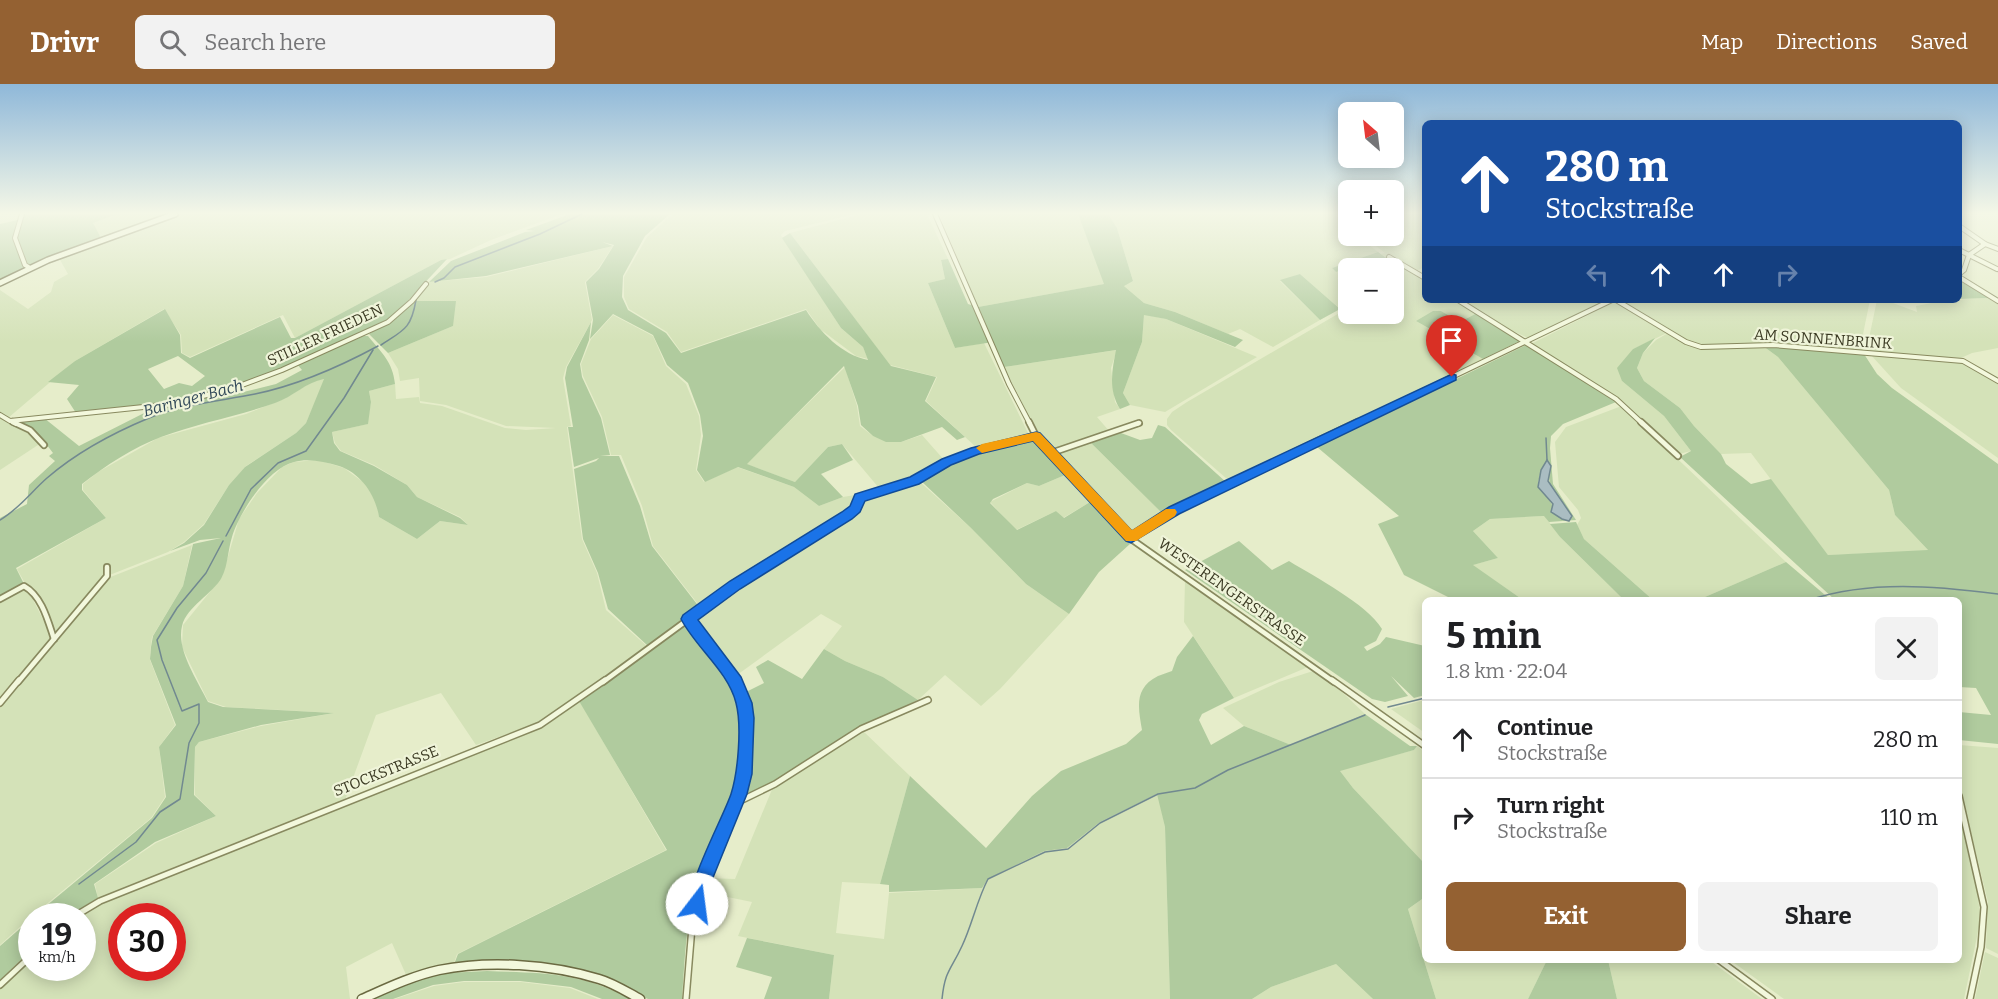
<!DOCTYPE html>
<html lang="en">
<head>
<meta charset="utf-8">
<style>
	body { margin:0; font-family:Bitter,serif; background:#f2f2f2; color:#202124; height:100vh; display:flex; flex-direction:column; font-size:22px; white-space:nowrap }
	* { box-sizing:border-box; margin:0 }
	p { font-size:20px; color:#757577 }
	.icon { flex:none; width:33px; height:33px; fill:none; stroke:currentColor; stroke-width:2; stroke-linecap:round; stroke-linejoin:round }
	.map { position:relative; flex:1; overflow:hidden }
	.details { position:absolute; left:1422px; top:513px; width:540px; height:366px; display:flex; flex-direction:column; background:#fff; border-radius:9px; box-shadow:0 3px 15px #0003 }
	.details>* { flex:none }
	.top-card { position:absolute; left:1422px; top:36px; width:540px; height:183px; border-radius:9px; box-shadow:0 3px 15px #0003; background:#1a4fa0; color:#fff; overflow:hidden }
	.needle { width:39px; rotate:332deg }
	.fabs { position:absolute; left:1338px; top:18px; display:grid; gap:12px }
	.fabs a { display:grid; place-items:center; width:66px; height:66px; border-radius:9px; background:#fff; box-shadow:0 3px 15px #0003; font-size:30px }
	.speed { position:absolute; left:18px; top:819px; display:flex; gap:12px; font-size:30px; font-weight:700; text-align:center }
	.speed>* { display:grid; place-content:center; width:78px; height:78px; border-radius:50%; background:#fff; box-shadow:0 3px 15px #0003; line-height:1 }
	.speed small { font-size:15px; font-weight:400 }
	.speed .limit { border:9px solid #d22; background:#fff; color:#111 }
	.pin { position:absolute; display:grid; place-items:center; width:51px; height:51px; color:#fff; margin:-62px -26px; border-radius:50% 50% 50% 0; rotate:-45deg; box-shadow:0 0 6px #0007 }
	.pin .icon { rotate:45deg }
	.me { position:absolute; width:66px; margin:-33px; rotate:15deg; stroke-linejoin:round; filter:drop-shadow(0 0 4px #0008) }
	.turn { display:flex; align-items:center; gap:21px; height:126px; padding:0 24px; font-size:27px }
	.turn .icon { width:78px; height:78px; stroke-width:2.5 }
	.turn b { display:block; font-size:42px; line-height:51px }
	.lanes { display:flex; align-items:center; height:57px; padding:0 24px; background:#0003; justify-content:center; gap:30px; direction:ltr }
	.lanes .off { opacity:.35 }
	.round { display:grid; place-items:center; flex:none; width:63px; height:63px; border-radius:9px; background:#f2f2f2 }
	.head { display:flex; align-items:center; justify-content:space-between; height:102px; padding:0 24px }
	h1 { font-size:36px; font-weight:700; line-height:45px }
	.cta { display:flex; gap:12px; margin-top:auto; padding:12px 24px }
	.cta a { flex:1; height:69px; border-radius:9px; background:#946132; color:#fff; font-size:24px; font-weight:700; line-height:69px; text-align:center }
	.cta a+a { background:#f2f2f2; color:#202124 }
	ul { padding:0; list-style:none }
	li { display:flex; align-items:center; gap:18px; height:78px; padding:0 24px; border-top:2px solid #e0e0e0 }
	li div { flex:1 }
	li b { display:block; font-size:22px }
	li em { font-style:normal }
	header { display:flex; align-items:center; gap:36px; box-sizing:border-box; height:84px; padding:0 30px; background:#946132; color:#fff }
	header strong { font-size:28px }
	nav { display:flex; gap:33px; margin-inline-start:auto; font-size:21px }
	.search { width:420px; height:54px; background:#f2f2f2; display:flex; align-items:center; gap:15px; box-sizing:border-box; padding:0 21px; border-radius:9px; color:#757577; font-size:22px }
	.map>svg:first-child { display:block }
</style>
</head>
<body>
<header>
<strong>Drivr</strong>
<div class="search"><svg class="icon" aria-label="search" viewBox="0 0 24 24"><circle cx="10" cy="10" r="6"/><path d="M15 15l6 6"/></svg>Search here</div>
<nav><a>Map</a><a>Directions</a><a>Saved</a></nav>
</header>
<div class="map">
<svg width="1998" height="915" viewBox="0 0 1998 915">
	<rect width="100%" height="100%" fill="#e6edca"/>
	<g fill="#d4e2b8" fill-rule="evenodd">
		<path d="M117,130h49l-65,24 -9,-15z"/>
		<path d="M178,130h384l-71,26 -41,19 -9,1 -146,78 -12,-23 -93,42 -8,-4 -1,-18 -17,-26 -89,52 -67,57 -8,-5v-123l28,19 23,-17 3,-10 14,-8 -9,-16z"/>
		<path d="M673,130h182l-70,17 -4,4 60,93 22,19 5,12 -12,-3 -36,-27 -14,-20 -125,43 -14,-20 -38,-23 -5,-12v-20l23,-40z"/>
		<path d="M861,130h66l21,45 -7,2 4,18 -17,4 27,65 29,-5 44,90 -3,4 -48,11 -51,-47 11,-24 -47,-12 -100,-132z"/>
		<path d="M939,130h139l27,70 -127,23z"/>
		<path d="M1108,130h226l14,13v9h10l20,16 -46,16 4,4 16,-6 4,2h-8v36l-8,5 -40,-35 -20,7 40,39 -47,27 -33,-18 -12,5 -53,-22 -31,-9 -21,-18 10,-4 -16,-53z"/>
		<path d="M1394,130h31v53l-12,5 12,8v20h31l21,13 -17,9 -19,-11 -25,10 67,38 -173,84 -78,37 -5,-1 -56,-49 -4,-5v-6l5,-7 15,-10 161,-94v6h46v-46h-7l9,-3 -15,-11 4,-1 -22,-17h31z"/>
		<path d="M613,162l-15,23 -13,13 7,38 -26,47 -3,11 8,48 -4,1 15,112 15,34 9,37 42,37 -91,66 -24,12 -57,20 -35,-52 -65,22 -31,85 -247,99 -3,-15 61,-41 60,-27 -21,-21v-48l4,-5 62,-16 73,-13 -108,-6 -18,-6 -26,-54 1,-22 39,-48 17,-58 18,-26 25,-26 12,-5 24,-2 26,8 19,14 14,20 2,15 38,22 23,-18 28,4 -8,-8 -43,-20 -10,-12 -33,-20 -33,-14 -6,-8 -3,-11 35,-8 4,-22 -2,-11 26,-7 1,15 23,-2 1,6 22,3 63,22 21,2 30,-2 -50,-2 -60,-21 -26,-4 -1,-23 -19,3 -2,-12 -10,-16 65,-27 -40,-25 16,-19 57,-5z"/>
		<path d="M1990,214l8,5v45l-26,5 -11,5 -91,-6 -2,-9 9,-43h8l32,12 -1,-6 32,-6z"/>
		<path d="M1462,216h147l-81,38 -24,-11z"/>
		<path d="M1620,216h250l-9,44 3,7 -93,-8 -70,2 -15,-4z"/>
		<path d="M1614,218l53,31 -34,16 -11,32 42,35 27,35 -12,3 -59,-53 -89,-57z"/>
		<path d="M1144,230l22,5 91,38 -92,55 -35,-7 -7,-12 19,-51z"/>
		<path d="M613,231l40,21 13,30 20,18 13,32 2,19 -5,35 8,12 33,-15 57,20 25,19 24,-9 12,-2 -1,15 -153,98 -48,-62 -11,-40 -21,-51h-10l-9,-38 -19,-41 -2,-12 10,-25z"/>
		<path d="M1668,249l33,15 62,-2 15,11 111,133 6,25 34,36 -101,4 -77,-102 -30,1 -27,-28 -14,-18 -36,-27 -7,-13 6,-15 13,-13z"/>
		<path d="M1117,266l-6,18 4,34 5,7 -23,8 13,15 -58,19 -15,-19 -33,-65z"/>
		<path d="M1871,271l90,7 37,21v75l-97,-70z"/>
		<path d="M845,283l12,39 3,20 13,10 28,6 21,-7 23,26 -30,18 -36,9 -37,-44 -14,3 -33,35 -49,-18z"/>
		<path d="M325,295l-19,44 -10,10 -50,33 -17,19 -25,39 -20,18 -16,10 -61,24 -52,61 -38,-68 89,-51 -23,-28v-6l15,-12 60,-34 88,-24 40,-16 29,-18z"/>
		<path d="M1619,323h4l163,155 -88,38h-45l-69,-61 -7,-14 4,-7 -3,-8 -19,-23 -4,-45 11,-15z"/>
		<path d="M0,334l27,14 14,11 -41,27z"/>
		<path d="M1090,358l74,73 -25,16 -8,1 -75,-77z"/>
		<path d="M1065,391l25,27 -27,16 -7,-7 -40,19 -26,-28 37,-19 12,3z"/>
		<path d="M919,397l52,47 55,56 43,30 -69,75 -19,17 -36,-31 -27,25 -35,-23 -38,-16 -21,-12 18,-23 -21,-12 -84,61h-4l-42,-55 166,-108 8,-14z"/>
		<path d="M1545,432l15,21 64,63h-101l-51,-35 26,-7 -25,-27 17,-12z"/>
		<path d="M192,461l-9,41 -31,51 -2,16v7l25,65 -16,22 6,50 -14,21 -119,98 -32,29v-239l108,-128z"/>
		<path d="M1185,497l123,86 -74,31 -50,-76z"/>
		<path d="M26,502l26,51 -3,7 -49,58v-101z"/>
		<path d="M1313,587l29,21 23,22 -74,31 -47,-19 -21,-18 56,-26z"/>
		<path d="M579,616l87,150 -209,104 -4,12 -46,11 -15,-34 -46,24 4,32h-350v-10l31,-29 1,8h50v-52h-3l16,-10 444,-178 21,-12zM122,832h50v52h-50z"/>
		<path d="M1425,616v33l-34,-24 18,-5z"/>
		<path d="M863,647l47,45 -30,108 -38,-2 -6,51 48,6 5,-46 93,-5 6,-9 56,-29 23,-2 33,-26 58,-28 7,33 5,172h-341l5,-44 -96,-19 14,-34 -49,-10 4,-14 28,1 38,-92z"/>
		<path d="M1959,661l39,3v206l-12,-6 2,-46 -29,-118z"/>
		<path d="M1417,662l8,6v112l-72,-76 -14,-18 75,-20z"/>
		<path d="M1959,729l16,65 5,34 -1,15 -15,72h-180l-54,-39h229z"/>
		<path d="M1425,813v63h122l-19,39h-92l-28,-90z"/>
		<path d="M1985,868l13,6v41h-23z"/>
		<path d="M1608,876h101l53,39h-145z"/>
		<path d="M1336,880l37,35h-121l19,-12z"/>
		<path d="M464,898h57l49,6 28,11h-203l39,-13z"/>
	</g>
	<g fill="#b0cb9e" fill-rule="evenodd">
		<path d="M23,130h94l-24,9 8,15 -52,19 -49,22v-55l22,-5z"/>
		<path d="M570,130h100l-25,22 -22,40 -1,21 6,13 38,23 15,20 125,-43c14,22 36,45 62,50l-5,-13 -22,-19 -59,-90 8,-5 101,133 45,11 -11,24 40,36 -8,3 -15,-13 -41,15h-15l-13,-6 -12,-11 -3,-19 -14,-40 -97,98 48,18 33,-35 14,-3 11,16 -32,14 22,23 -24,9 -25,-19 -56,-20 -33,15 -8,-12 6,-34 -3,-21 -12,-32 -21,-18 -14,-30 -40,-21 -23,25 3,-19 -7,-38 13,-13 15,-24 -12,-3 11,4 -127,30 -57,6 22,-21 74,-29 10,-1 -9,-1z"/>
		<path d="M1078,130h30l9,14 16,53 -9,5 20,17 31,9 68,28 -8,7 -69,-28 -22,-4 -2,27 -19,51 7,12 -10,4c-12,-20 -8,-38 -4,-59l-112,17 -11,-25 -38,6 -27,-65 17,-4 -4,-19 7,-1 20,45 10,3 126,-23z"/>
		<path d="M1378,168l18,13 -9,3h-31l-4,-2 -16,6 -4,-4z"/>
		<path d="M447,175l-57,61 -118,53 -41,15 -56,14 -5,-6 4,7 -98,10 -9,-14 12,-14 -31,-3 27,-21 90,-52 15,26 1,18 9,5 90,-41 11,21h4l146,-78zM178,272l27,20 -13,10 -13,-3 -15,6 -16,-20z"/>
		<path d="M1300,190l40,35 -20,11 -40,-40z"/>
		<path d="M1959,195l31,19 -31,1z"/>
		<path d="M413,217h43l-3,25 -65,27 -19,-19 28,-17z"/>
		<path d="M1433,227h8l19,11 17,-9 43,28 -37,18 -67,-38z"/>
		<path d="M591,238l-2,18 -9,24 2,13 19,41 9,37 -10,1h19l21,50 12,40 48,62 -52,38 -40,-37 -10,-36 -15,-34 -9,-70 22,-8 3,-3 -25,9 -6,-40h5l-8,-49 2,-11z"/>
		<path d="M364,252h4c13,16 25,26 27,48l-26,7 2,11 -3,22 -36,8 2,11 6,8 34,15 33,19 10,12 43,21 8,7 -28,-4 -23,18 -38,-22c-3,-21 -18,-44 -40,-51 -15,-4 -30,-8 -45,-4 -26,6 -55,51 -62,75 -4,12 -4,28 -10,40 -9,17 -35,29 -40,49 -6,24 16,55 26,76l15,5 111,6 -73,12 -62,17 -4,5 -1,48 22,21 -61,26 -61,42 4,14 -30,18h-34l118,-98 14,-21 -7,-50 17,-22 -26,-66 1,-12 2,-11 30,-50 10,-42 28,-6 -21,2 -30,11 14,-8 20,-18 25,-40 16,-18 51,-34 10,-10 18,-44c-18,3 -31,18 -49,24 -37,13 -77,20 -114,34 -27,10 -56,29 -79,47v6l24,28 -90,50 8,16 -24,14v-80l27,-14 2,-19 26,-24 -6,-5 4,-3c-10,-14 -20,-23 -35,-32l26,-3 35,28 77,-39 76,-18 -1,6 45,-11 26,-14 -5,-6z"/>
		<path d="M1655,254l-12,15 -6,15 7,13 36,27 14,18 27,28 5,10 25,20 20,-5 57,76 100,-5 -33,-35 -6,-25 -111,-133 -15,-11 101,8 13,20 15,14 106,76v280l-39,-4v-28l32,3 -15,-27 -17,-1v-87h-124l-155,-143 11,-6 -27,-35 -42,-35 -5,-13 16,-19z"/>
		<path d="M1526,261l90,57 -53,22 -12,12 -1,12 3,36 23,36 -27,2 -5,-6 -54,3 -17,12 25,27 -25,7 50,35h-69l-50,-25 -26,-51 21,-8 -82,-69zM1547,378l4,4c-9,28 16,30 20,53l-18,-13 -15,-23 3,-13z"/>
		<path d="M1158,341l7,2 62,56 -63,32 -74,-73 31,-9 19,7 12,-2z"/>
		<path d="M1032,354l33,37 -26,11 -12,-3 -34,16 -3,4 27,27 39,-19 8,7 26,-16 40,42 -31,28 -30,42 -43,-30 -55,-56 -51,-48 46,-24z"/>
		<path d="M1576,438l8,17 69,61h-29l-64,-63 -10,-13z"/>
		<path d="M1239,457l33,29 17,-9c26,16 78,43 93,68l-6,12 -12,6 3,4 13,-7 6,-7 39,9v49l-11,3 -23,-22 17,20 -23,6 -13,-3 -187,-129z"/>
		<path d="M1786,478l45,38h-133z"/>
		<path d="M684,541c16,18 35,36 48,56 22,33 13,89 0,125 -8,24 -24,46 -33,71 -13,38 -14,81 -17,122h-34l-48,-21 -33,-9 -114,-2 5,-13 209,-104 -88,-149z"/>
		<path d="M1193,552l41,62 -32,16 -3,6 12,25 33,-19 47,19 74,-31 45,32h7l-3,4 -74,21 13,17 72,76v33l-17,12 28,90h-63l-37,-35 -65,23 -19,12h-82l-5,-172 -8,-33 -57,28 -33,26 -23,3 -56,28 -6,9 -93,4v-7l-9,-1 30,-108 76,72 46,-52 29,-25 65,-27 16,-14c-4,-23 -8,-42 16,-54 5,-2 9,-3 14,-5l5,-14z"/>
		<path d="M824,565l21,12 38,16 35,23 -59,28 -110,69h-4l-4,-5c5,-31 15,-68 1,-98l22,-11 -8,-16 12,-7 34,19z"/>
		<path d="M31,835v31l-31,30v-34z"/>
		<path d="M747,854l87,17 -5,44h-65l8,-22 -36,-10z"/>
		<path d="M1547,876h61l9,39h-89z"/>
		<path d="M487,887c56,2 93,1 144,28h-29l-31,-12 -51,-6h-56l-31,4 -40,14h-21l44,-18 29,-8z"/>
	</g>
	<path fill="#aabdc2" stroke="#718990" stroke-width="1.5" d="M1547,376l4,6 -3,15 24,35 -3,5 -7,-2 -11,-7 2,-8 -15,-17 3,-17z"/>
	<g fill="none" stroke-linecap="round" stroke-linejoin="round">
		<g stroke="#718990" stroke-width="1.5">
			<path d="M435,198l9,-4 11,-11 85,-33 42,-20"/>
			<path d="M381,261c23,-15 30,-16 35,-45"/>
			<path d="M1546,354l1,22"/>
			<path d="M0,436c19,-11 31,-28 47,-42 30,-26 66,-45 102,-60 34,-14 71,-17 106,-24 44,-9 84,-27 123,-48"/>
			<path d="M226,452l25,-47 27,-26 28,-12 38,-53 29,-48"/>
			<path d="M1809,516c61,-20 126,-14 189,-6"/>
			<path d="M1388,623l37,-9"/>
			<path d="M79,800l57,-42 24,-30 20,-13 9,-56 10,-20v-19l-17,7 -20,-51 -5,-20 20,-32 29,-35 17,-32"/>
			<path d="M942,915c3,-29 9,-29 20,-53 10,-21 15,-46 26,-67l57,-27 23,-3 32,-26 58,-29 37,-6 33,-18 137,-55"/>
		</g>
		<defs>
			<g id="street-far2">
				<path d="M22,130l-7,24 10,27 5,3"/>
				<path d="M935,130l74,170 21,40"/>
				<path d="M1959,142l26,18 -16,11 -5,15 -5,4"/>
				<path d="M1985,160l13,5"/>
				<path d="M1959,166l38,19"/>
				<path d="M1389,173l36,21"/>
				<path d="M1959,193l39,24"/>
				<path d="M1458,216l158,99 27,25"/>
				<path d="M1616,216l70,42 15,5 72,-2 190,16 35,20"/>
				<path d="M0,331l10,6 162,-17 62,-16 48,-18 106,-48 24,-21 14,-17"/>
				<path d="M12,338l4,2"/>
				<path d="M1137,340l2,-1"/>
				<path d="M1354,340l258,-124"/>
			</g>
			<g id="street-far1">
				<path d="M13,338l17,8 14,15"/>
				<path d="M1029,338l7,14 15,17 83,88 200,141"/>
				<path d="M1641,338l37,34"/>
				<path d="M1051,369l88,-30"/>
				<path d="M1131,454l43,-28 183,-88"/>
				<path d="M0,515l24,-13c18,10 24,35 30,53"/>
				<path d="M688,535l47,63"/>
				<path d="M18,598l89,-106v-9"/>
				<path d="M603,598l132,-97 112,-70 8,-6 4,-11 55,-17 33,-19 28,-11 61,-15"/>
			</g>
			<g id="street">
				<path d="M734,596c20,39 14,82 2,123"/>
				<path d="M1332,596l93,66"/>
				<path d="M0,619l19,-23"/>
				<path d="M1959,712l25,111 -3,40 -11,52"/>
				<path d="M75,832l25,-15 440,-176 65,-45"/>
				<path d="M1719,876l53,39"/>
				<path d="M0,901l32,-30"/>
				<path d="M686,915l6,-72 7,-33 19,-52 18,-39 39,-19 86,-55 67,-29"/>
			</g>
			<path id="secondary-far1" d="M0,199l48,-23 127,-46"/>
			<path id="secondary" d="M362,915c25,-11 50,-23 77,-29 50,-10 111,-6 160,9 14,4 28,13 41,20"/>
		</defs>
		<use href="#street-far2" stroke="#88895f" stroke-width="6"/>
		<use href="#street-far1" stroke="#88895f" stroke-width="8"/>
		<use href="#street" stroke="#88895f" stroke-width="8"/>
		<use href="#secondary-far1" stroke="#6b6a42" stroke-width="8"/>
		<use href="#secondary" stroke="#6b6a42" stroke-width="11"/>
		<use href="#street-far2" stroke="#f3f8dd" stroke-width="4"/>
		<use href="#street-far1" stroke="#f3f8dd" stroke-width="4.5"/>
		<use href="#street" stroke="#f3f8dd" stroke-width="5"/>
		<use href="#secondary-far1" stroke="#f3f8dd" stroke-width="5"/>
		<use href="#secondary" stroke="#f3f8dd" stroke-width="8"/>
	</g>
	<linearGradient id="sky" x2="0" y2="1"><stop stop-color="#8fb8d9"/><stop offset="0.5" stop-color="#f4f7e7"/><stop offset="1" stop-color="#f4f7e7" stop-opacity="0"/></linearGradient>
	<rect width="1998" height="258" fill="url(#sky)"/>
	<path fill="#1a73e8" stroke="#114b97" stroke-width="1.5" d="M1452,290l4,1v5l-277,134 -48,29 -5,-2 -93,-100 -54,13 -28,11 -32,19 -54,17 -5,11 -8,7 -112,70 -42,31 43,57 11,26 2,15 -2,56 -5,20 -35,86 -9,30 -6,2 -6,-2c-8,-20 32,-92 40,-116 7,-22 11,-68 5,-91 -8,-32 -40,-55 -55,-84l2,-4 47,-34 112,-69 8,-6 5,-12 55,-17 32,-18 29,-11 65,-16 4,1 92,98 37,-24z"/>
	<path fill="#f59e0b" d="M1036,348l4,1 92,97 34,-21h9l2,3 -2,4 -39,25h-10l-93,-100 -51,12 -6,-5 6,-4z"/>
	<g text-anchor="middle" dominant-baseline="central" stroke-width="4.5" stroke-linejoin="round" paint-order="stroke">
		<g font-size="15" fill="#3a3922" stroke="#eff4d9">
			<text transform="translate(325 251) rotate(-25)">STILLER FRIEDEN</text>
			<text transform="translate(1823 255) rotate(4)">AM SONNENBRINK</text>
			<text transform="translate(1232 508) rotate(35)">WESTERENGERSTRASSE</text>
			<text transform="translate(386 687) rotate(-22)">STOCKSTRASSE</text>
		</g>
		<g font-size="16" font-style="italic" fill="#324959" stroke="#eff4d9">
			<text transform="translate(193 314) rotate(-15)">Baringer Bach</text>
		</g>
	</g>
</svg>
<div class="fabs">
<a><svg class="needle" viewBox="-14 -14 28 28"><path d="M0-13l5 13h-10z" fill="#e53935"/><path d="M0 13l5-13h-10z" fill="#757577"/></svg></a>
<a>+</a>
<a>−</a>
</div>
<div class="speed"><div>19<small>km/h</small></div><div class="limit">30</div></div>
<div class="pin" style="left:1452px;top:293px;background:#d93025"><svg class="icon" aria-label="arrive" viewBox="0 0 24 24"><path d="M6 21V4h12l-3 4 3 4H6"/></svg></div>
<svg class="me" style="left:697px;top:820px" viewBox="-20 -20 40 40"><circle r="19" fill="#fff"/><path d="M0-13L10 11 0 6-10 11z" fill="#1a73e8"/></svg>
<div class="top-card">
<div class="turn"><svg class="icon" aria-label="ahead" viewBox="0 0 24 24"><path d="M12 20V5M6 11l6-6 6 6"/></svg><div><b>280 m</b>Stockstraße</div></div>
<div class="lanes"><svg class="icon off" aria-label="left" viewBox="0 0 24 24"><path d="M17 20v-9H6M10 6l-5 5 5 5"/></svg><svg class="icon" aria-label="ahead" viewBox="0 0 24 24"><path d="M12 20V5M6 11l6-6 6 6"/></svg><svg class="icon" aria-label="ahead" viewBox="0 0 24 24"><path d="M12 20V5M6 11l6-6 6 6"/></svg><svg class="icon off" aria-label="right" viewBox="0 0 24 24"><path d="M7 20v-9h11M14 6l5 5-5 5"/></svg></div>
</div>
<section class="details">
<div class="head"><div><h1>5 min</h1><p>1.8 km · 22:04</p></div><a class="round"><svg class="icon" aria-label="close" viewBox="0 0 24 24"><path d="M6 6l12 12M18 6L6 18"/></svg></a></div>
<ul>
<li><svg class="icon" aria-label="ahead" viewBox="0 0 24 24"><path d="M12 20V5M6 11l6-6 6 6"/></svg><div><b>Continue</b><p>Stockstraße</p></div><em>280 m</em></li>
<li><svg class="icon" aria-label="right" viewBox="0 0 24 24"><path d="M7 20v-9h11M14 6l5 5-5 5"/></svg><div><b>Turn right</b><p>Stockstraße</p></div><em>110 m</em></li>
</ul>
<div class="cta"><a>Exit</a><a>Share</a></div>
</section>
</div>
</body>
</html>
